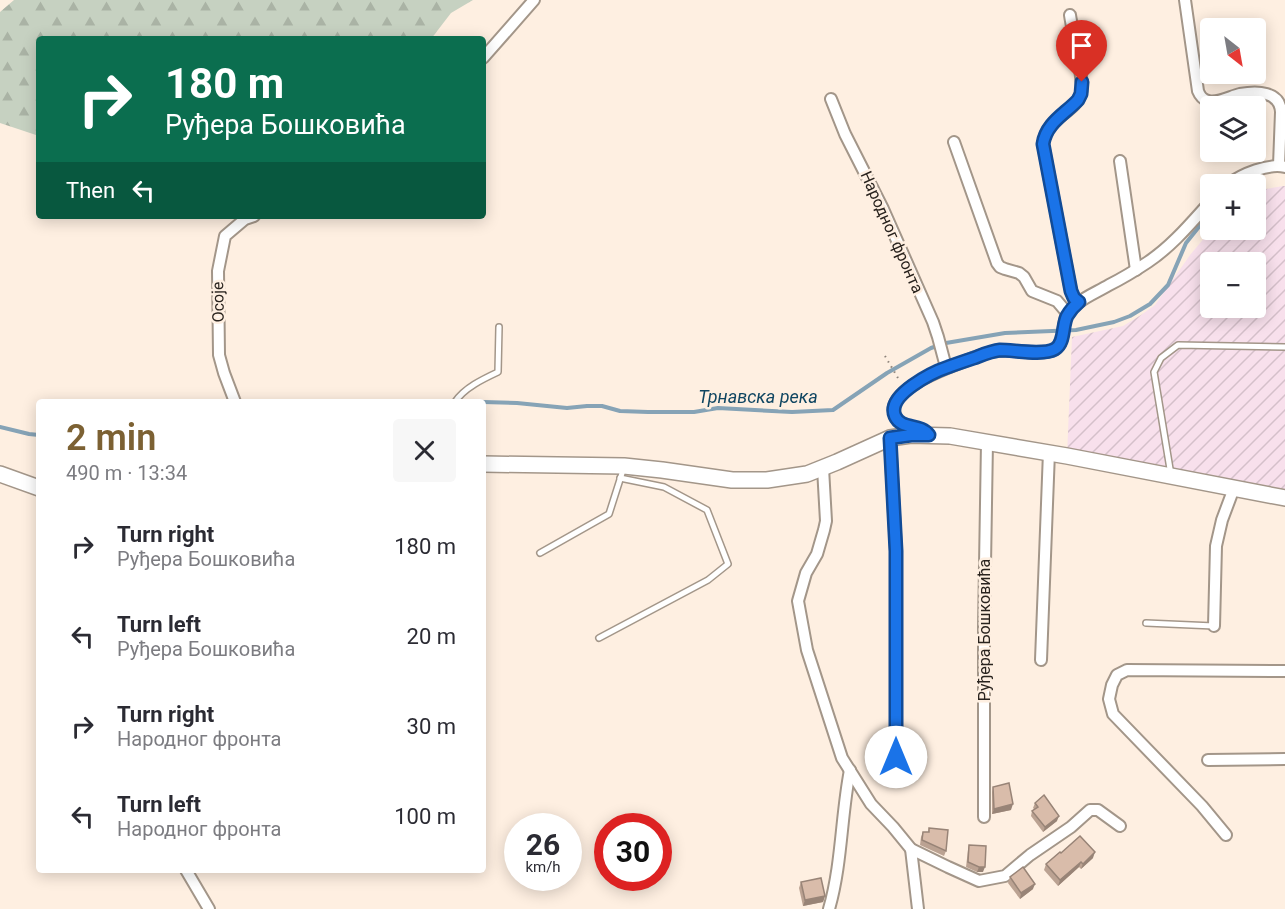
<!DOCTYPE html>
<html lang="en">
<head>
<meta charset="utf-8">
<style>
	body { margin:0; font-family:Roboto,sans-serif; background:#f7f7f7; color:#2b2b33; height:100vh; display:flex; flex-direction:column; font-size:22px; white-space:nowrap }
	* { box-sizing:border-box; margin:0 }
	p { font-size:20px; color:#7c7c81 }
	.icon { flex:none; width:33px; height:33px; fill:none; stroke:currentColor; stroke-width:2; stroke-linecap:round; stroke-linejoin:round }
	.map { position:relative; flex:1; overflow:hidden }
	.details { position:absolute; left:36px; top:399px; width:450px; height:474px; display:flex; flex-direction:column; background:#fff; border-radius:6px; box-shadow:0 3px 15px #0003 }
	.details>* { flex:none }
	.banner { position:absolute; left:36px; top:36px; width:450px; height:183px; border-radius:6px; box-shadow:0 3px 15px #0003; background:#0b6e4f; color:#fff; overflow:hidden }
	.needle { width:39px; rotate:149deg }
	.tools { position:absolute; left:1200px; top:18px; display:grid; gap:12px }
	.tools a { display:grid; place-items:center; width:66px; height:66px; border-radius:6px; background:#fff; box-shadow:0 3px 15px #0003; font-size:30px }
	.speed { position:absolute; left:504px; top:813px; display:flex; gap:12px; font-size:30px; font-weight:700; text-align:center }
	.speed>* { display:grid; place-content:center; width:78px; height:78px; border-radius:50%; background:#fff; box-shadow:0 3px 15px #0003; line-height:1 }
	.speed small { font-size:15px; font-weight:400 }
	.speed .limit { border:9px solid #d22; background:#fff; color:#111 }
	.pin { position:absolute; display:grid; place-items:center; width:51px; height:51px; color:#fff; margin:-62px -26px; border-radius:50% 50% 50% 0; rotate:-45deg; box-shadow:0 0 6px #0007 }
	.pin .icon { rotate:45deg }
	.me { position:absolute; width:66px; margin:-33px; rotate:0deg; stroke-linejoin:round; filter:drop-shadow(0 0 4px #0008) }
	.turn { display:flex; align-items:center; gap:21px; height:126px; padding:0 30px; font-size:27px }
	.turn .icon { width:78px; height:78px; stroke-width:2.5 }
	.turn b { display:block; font-size:42px; line-height:51px }
	.then { display:flex; align-items:center; height:57px; padding:0 30px; background:#0003; gap:12px; font-size:22px }
	.round { display:grid; place-items:center; flex:none; width:63px; height:63px; border-radius:6px; background:#f7f7f7 }
	.overview { display:flex; align-items:center; justify-content:space-between; height:102px; padding:0 30px }
	h1 { font-size:36px; font-weight:600; line-height:45px; color:#7c6133 }
	ul { padding:0; list-style:none }
	li { display:flex; align-items:center; gap:18px; height:90px; padding:0 30px }
	li div { flex:1 }
	li b { display:block; font-size:22px }
	li em { font-style:normal }
	.map>svg:first-child { display:block }
</style>
</head>
<body>
<div class="map">
<svg width="1285" height="909" viewBox="0 0 1285 909">
	<defs>
		<pattern id="industrial-furrows" width="10" height="10" patternUnits="userSpaceOnUse" patternTransform="scale(1.5)"><rect width="10" height="10" fill="#f8e0ec"/><path d="M-1 1l2-2M0 10L10 0M9 11l2-2" fill="none" stroke="#d5c0ca"/></pattern>
		<pattern id="forest-firs" width="22" height="20" patternUnits="userSpaceOnUse" patternTransform="scale(1.5)"><rect width="22" height="20" fill="#c6d1c1"/><path d="M5 1l3.5 6h-7zM16 11l3.5 6h-7z" fill="#aab3a5"/></pattern>
	</defs>
	<rect width="100%" height="100%" fill="#feefe1"/>
	<path fill="url(#industrial-furrows)" fill-rule="evenodd" d="M1283,186h2v312l-218,-42 5,-119 51,-11 18,-11 14,-10 35,-50 21,-25h45v-35l10,-6zM1210,262h46v46h-46z"/>
	<path fill="url(#forest-firs)" d="M14,0h459l-22,13 -20,26h-392v97l-39,-13v-111z"/>
	<g fill="none" stroke-linecap="round" stroke-linejoin="round">
		<g stroke="#86a3b6" stroke-width="4">
			<path d="M1241,184l17,-9"/>
			<path d="M339,402h42"/>
			<path d="M483,402l34,1 50,5 20,-2h15l18,5 28,1h46l24,-4 74,4 41,-2 54,-37 44,-25 15,-5 59,-10 71,-3 38,-8 16,-6 20,-12 18,-19 18,-42 24,-30"/>
			<path d="M0,427l29,7 10,1"/>
		</g>
		<defs>
			<g id="lane">
				<path d="M455,402c9,-14 28,-23 43,-30l1,-45"/>
				<path d="M1171,475l-17,-103 7,-14 17,-13 107,2"/>
				<path d="M540,553l69,-39 15,-47"/>
				<path d="M1146,623l68,3"/>
				<path d="M599,638l109,-58 20,-16 -21,-54 -43,-23 -44,-9"/>
			</g>
			<g id="street">
				<path d="M1185,0l13,91c2,5 4,8 10,10 9,3 23,-5 32,-7 17,-3 40,-3 41,18l-2,53"/>
				<path d="M1070,15c2,15 15,67 11,78 -6,21 -34,23 -38,51l28,147 3,7 5,4"/>
				<path d="M483,58l51,-58"/>
				<path d="M831,99l14,35 38,75 50,113 5,15 8,30"/>
				<path d="M954,142l43,121 3,4 5,2 14,4 5,4 8,14 25,10 11,13"/>
				<path d="M1120,161l16,109"/>
				<path d="M1229,184c13,-10 40,-21 56,-17"/>
				<path d="M235,402l-11,-29 -5,-18 -1,-84 7,-35 20,-17 9,-3"/>
				<path d="M929,435c-10,-11 -28,-5 -34,-19 -12,-28 61,-51 78,-58 9,-3 17,-7 26,-7 15,-2 42,5 55,-1 11,-6 8,-23 12,-33 3,-5 7,-10 12,-14 9,-7 21,-12 31,-18 14,-7 27,-15 39,-23 24,-16 43,-39 62,-60"/>
				<path d="M890,438l6,113v206"/>
				<path d="M823,468l3,53 -2,9 -7,24 -11,19 -8,28 9,49 35,108 29,46 22,23 18,22 37,18 31,14 26,-5 25,-21 41,-28 19,-17h8l22,16"/>
				<path d="M1214,626l2,-80 6,-26 12,-32"/>
				<path d="M1041,660l8,-208"/>
				<path d="M1208,760l77,-1"/>
				<path d="M984,817v-190l3,-185"/>
				<path d="M1226,835l-24,-29 -89,-92 -4,-15 3,-14 5,-10 10,-5 158,1"/>
				<path d="M911,849l7,60"/>
				<path d="M186,870l23,39"/>
				<path d="M829,909c13,-45 12,-93 21,-139"/>
			</g>
			<g id="secondary">
				<path d="M483,464l141,2 38,4 70,10h35l40,-6 30,-12 53,-24 21,-3 39,1 117,20 218,42"/>
				<path d="M0,474l39,14"/>
			</g>
		</defs>
		<use href="#lane" stroke="#a39689" stroke-width="8"/>
		<use href="#street" stroke="#a39689" stroke-width="14"/>
		<use href="#secondary" stroke="#a39689" stroke-width="18"/>
		<path stroke="#8c8279" stroke-width="2" stroke-dasharray="1.5 4.5" stroke-linecap="butt" d="M885,356l13,22 3,2"/>
		<use href="#lane" stroke="#fff" stroke-width="5"/>
		<use href="#street" stroke="#fff" stroke-width="10"/>
		<use href="#secondary" stroke="#fff" stroke-width="15"/>
	</g>
	<g fill="#bba292">
		<path d="M993,787l18,23 -19,4v-22z"/>
		<path d="M1035,803l22,18 -14,11 -12,-16 1,-5 2,-2 -1,-1z"/>
		<path d="M929,828l17,23 -2,5 -24,-11 1,-8 2,-5h5z"/>
		<path d="M969,845l14,27h-6l-11,-5 2,-17z"/>
		<path d="M1061,853l32,5 -12,11 -2,-2 -21,19 -14,-16 2,-6z"/>
		<path d="M1010,877l23,12 -13,10 -12,-16z"/>
		<path d="M801,882l24,14 -2,6 -20,4 -4,-18z"/>
	</g>
	<g fill="#988477">
		<path d="M1013,804l-2,6 -19,4 2,-5z"/>
		<path d="M1059,816l-2,5 -14,11 2,-5z"/>
		<path d="M1095,852l-2,6 -12,11 2,-5z"/>
		<path d="M1081,862l-2,5 -21,19 2,-6z"/>
		<path d="M979,867h6l-2,5h-6z"/>
		<path d="M1035,884l-2,5 -13,10 1,-6z"/>
		<path d="M825,896l-2,6 -20,4 2,-6z"/>
	</g>
	<g fill="#d9bcaa" stroke="#988477" stroke-width="1.5">
		<path d="M1009,783l4,21 -19,5 -1,-22z"/>
		<path d="M1044,795l15,21 -14,11 -13,-16 6,-4 -3,-4z"/>
		<path d="M929,828l19,2 -2,21 -24,-11 1,-8h6z"/>
		<path d="M1080,836l15,16 -12,12 -2,-2 -21,18 -14,-16 14,-12 1,1z"/>
		<path d="M969,845l17,1 -1,21h-6l-11,-5z"/>
		<path d="M1023,867l12,17 -14,9 -11,-16z"/>
		<path d="M821,878l4,18 -20,4 -4,-18z"/>
	</g>
	<g fill="none" stroke-linecap="round" stroke-linejoin="round">
		<defs>
			<path id="route" d="M896,757v-206l-6,-113 21,-3h18c-9,-12 -28,-5 -34,-19 -9,-21 38,-44 53,-49 8,-3 17,-6 26,-9 8,-3 17,-7 26,-8 14,0 43,6 55,-1 10,-6 7,-23 12,-33 3,-5 7,-10 12,-14l-5,-4 -3,-7 -28,-147c3,-21 22,-30 35,-44l3,-6 1,-12"/>
		</defs>
		<use href="#route" stroke="#114b97" stroke-width="15"/>
		<use href="#route" stroke="#1a73e8" stroke-width="10"/>
	</g>
	<g text-anchor="middle" dominant-baseline="central" stroke-width="5" stroke-linejoin="round" paint-order="stroke">
		<g font-size="16" fill="#29231e" stroke="#feefe1">
			<text transform="translate(892 232) rotate(66)">Народног фронта</text>
			<text transform="translate(218 302) rotate(-91)">Осоје</text>
			<text transform="translate(984 630) rotate(-90)">Руђера Бошковића</text>
		</g>
		<g font-size="18" font-style="italic" fill="#0f4561" stroke="#feefe1">
			<text x="758" y="396">Трнавска река</text>
		</g>
	</g>
</svg>
<div class="tools">
<a><svg class="needle" viewBox="-14 -14 28 28"><path d="M0-13l5 13h-10z" fill="#e53935"/><path d="M0 13l5-13h-10z" fill="#7c7c81"/></svg></a>
<a><svg class="icon" aria-label="layers" viewBox="0 0 24 24"><path d="M12 4l9 5-9 5-9-5zM3 14l9 5 9-5"/></svg></a>
<a>+</a>
<a>−</a>
</div>
<div class="speed"><div>26<small>km/h</small></div><div class="limit">30</div></div>
<div class="pin" style="left:1082px;top:82px;background:#d93025"><svg class="icon" aria-label="arrive" viewBox="0 0 24 24"><path d="M6 21V4h12l-3 4 3 4H6"/></svg></div>
<svg class="me" style="left:896px;top:757px" viewBox="-20 -20 40 40"><circle r="19" fill="#fff"/><path d="M0-13L10 11 0 6-10 11z" fill="#1a73e8"/></svg>
<div class="banner">
<div class="turn"><svg class="icon" aria-label="right" viewBox="0 0 24 24"><path d="M7 20v-9h11M14 6l5 5-5 5"/></svg><div><b>180 m</b>Руђера Бошковића</div></div>
<div class="then">Then<svg class="icon" aria-label="left" viewBox="0 0 24 24"><path d="M17 20v-9H6M10 6l-5 5 5 5"/></svg></div>
</div>
<section class="details">
<div class="overview"><div><h1>2 min</h1><p>490 m · 13:34</p></div><a class="round"><svg class="icon" aria-label="close" viewBox="0 0 24 24"><path d="M6 6l12 12M18 6L6 18"/></svg></a></div>
<ul>
<li><svg class="icon" aria-label="right" viewBox="0 0 24 24"><path d="M7 20v-9h11M14 6l5 5-5 5"/></svg><div><b>Turn right</b><p>Руђера Бошковића</p></div><em>180 m</em></li>
<li><svg class="icon" aria-label="left" viewBox="0 0 24 24"><path d="M17 20v-9H6M10 6l-5 5 5 5"/></svg><div><b>Turn left</b><p>Руђера Бошковића</p></div><em>20 m</em></li>
<li><svg class="icon" aria-label="right" viewBox="0 0 24 24"><path d="M7 20v-9h11M14 6l5 5-5 5"/></svg><div><b>Turn right</b><p>Народног фронта</p></div><em>30 m</em></li>
<li><svg class="icon" aria-label="left" viewBox="0 0 24 24"><path d="M17 20v-9H6M10 6l-5 5 5 5"/></svg><div><b>Turn left</b><p>Народног фронта</p></div><em>100 m</em></li>
</ul>
</section>
</div>
</body>
</html>
